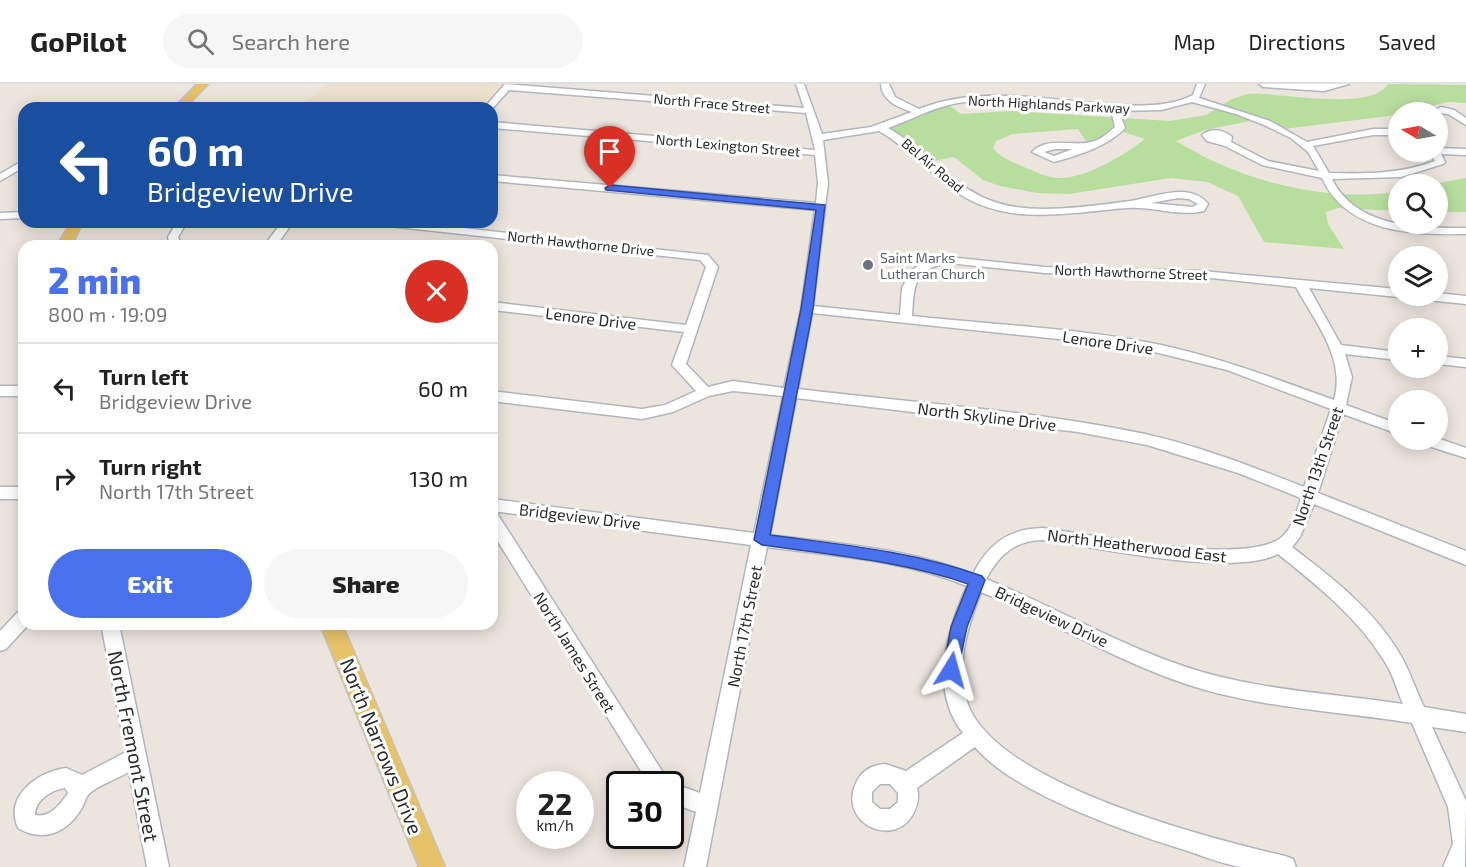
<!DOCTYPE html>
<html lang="en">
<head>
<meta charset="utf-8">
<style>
	body { margin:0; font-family:"Exo 2",sans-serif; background:#f6f6f6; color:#222; height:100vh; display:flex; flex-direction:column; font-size:22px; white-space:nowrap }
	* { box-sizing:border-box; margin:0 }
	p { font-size:20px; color:#767676 }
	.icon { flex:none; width:33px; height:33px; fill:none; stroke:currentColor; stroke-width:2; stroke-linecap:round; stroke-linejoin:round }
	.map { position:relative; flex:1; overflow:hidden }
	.drawer { position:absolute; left:18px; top:156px; width:480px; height:390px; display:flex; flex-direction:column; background:#fff; border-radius:18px; box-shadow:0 3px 15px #0003 }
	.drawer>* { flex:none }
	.top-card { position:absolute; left:18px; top:18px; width:480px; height:126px; border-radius:18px; box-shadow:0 3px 15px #0003; background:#1a4fa0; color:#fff; overflow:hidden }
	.needle { width:39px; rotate:280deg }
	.buttons { position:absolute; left:1388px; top:18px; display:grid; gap:12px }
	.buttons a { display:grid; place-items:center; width:60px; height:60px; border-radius:50%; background:#fff; box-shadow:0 3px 15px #0003; font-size:30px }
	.speed { position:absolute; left:516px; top:687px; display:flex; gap:12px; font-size:30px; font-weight:700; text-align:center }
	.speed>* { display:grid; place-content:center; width:78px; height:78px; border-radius:50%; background:#fff; box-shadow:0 3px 15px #0003; line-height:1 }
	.speed small { font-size:15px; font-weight:400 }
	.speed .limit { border:3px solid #111; border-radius:9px; background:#fff; color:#111 }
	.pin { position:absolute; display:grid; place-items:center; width:51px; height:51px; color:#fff; margin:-62px -26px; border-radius:50% 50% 50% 0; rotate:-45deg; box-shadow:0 0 6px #0007 }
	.pin .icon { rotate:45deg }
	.me { position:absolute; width:66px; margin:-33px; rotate:8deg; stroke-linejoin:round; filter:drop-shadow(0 0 4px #0008) }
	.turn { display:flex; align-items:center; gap:21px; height:126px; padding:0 30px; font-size:27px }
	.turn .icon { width:78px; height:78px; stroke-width:2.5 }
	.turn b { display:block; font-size:42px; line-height:51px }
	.round { display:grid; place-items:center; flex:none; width:63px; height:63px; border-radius:32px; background:#f6f6f6 }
	.overview { display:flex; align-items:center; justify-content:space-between; height:102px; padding:0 30px }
	h1 { font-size:36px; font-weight:800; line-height:45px; color:#4971ee }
	.action { display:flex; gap:12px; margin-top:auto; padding:12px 30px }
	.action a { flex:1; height:69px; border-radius:36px; background:#4971ee; color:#fff; font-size:24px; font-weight:800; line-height:69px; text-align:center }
	.action a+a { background:#f6f6f6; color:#222 }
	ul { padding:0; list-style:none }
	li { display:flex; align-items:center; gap:18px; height:90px; padding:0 30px; border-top:2px solid #e0e0e0 }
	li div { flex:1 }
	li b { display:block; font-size:22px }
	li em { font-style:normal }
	header { display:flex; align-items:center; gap:36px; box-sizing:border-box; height:84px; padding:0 30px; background:#fff; border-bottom:2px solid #e0e0e0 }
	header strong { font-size:28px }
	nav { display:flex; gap:33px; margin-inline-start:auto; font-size:21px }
	.search { width:420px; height:54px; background:#f6f6f6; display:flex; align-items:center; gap:15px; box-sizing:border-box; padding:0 21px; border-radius:33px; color:#767676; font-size:22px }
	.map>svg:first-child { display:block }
</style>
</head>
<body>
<header>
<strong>GoPilot</strong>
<div class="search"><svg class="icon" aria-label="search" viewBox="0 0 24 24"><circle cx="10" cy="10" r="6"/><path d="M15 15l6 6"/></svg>Search here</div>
<nav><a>Map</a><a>Directions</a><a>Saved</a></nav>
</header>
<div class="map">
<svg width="1466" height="783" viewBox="0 0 1466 783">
	<rect width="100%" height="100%" fill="#ece5de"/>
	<path fill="#ece1cf" d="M329,0h173l-22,24h-182z"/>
	<g fill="#b8de9e" fill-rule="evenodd">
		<path d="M1388,0l78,1v18l-18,-1 -59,14 -105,13 -24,-10 -55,11 -29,11c64,40 147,61 222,51v19l-60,-3 -12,4 2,12 16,25 -80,-7 -26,-46 -31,-14 -36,-4 -102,16 -32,-1 -37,-7 -17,-6 -29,-23 -26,5 -47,-34 64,-26 16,12 50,-3 159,10 36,-6 26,-16 15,-5c31,-3 124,19 141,-10zM1078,45l11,17 31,-15 25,8c-20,16 -59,39 -85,39 -13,0 -24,-6 -36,-11 -11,-5 -24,-9 -31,-19l3,-7 17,-7z"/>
		<path d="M1466,94v34h-29v-28h-4z"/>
	</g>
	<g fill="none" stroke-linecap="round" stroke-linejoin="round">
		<defs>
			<g id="minor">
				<path d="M505,0l299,24 -8,-24h8l18,50 49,-7 41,-15c-14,-5 -30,-11 -31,-28h8l6,13 24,12c60,-25 135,-8 197,-4 27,1 53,2 77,-10l4,-11h8l-6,14 71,23 37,21 66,-13h25v6h-25l-60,11 16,27c36,1 71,1 106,-12l-5,-9h7v-4l29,1v6l-25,-1 4,8 -2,2 -42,13 -69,2c24,49 86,49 134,49v6c-54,1 -119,-1 -144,-56l-60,-13 -37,-19 -18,-5 -5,-6c9,-8 22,-5 30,2l-1,5 37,19 51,10 -11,-19 -17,-14 -27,-13 -28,-11 -44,-12 -31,8 -42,1 6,17c-18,19 -47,27 -71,34l-22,-10c16,-16 40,-5 59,-10 10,-2 17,-9 24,-15l-4,-17c-50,-3 -104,-15 -153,-7 -25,4 -47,17 -70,25 61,35 73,81 155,81 29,0 58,-4 87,-8 17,-3 37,-10 54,-9 10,1 18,4 24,12l-4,7c-26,6 -52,-5 -77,-3 -57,4 -118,19 -169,-15 -28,-19 -49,-45 -79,-62l-56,9 5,43 -15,123 87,9 2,-27 9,-17 14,-10 23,-4 97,10 157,4 196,18v7h4l-4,1 -89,-9 32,57 57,7v8l-53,-6 7,23 -6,28 52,19v10l-55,-20 -25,79 148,58v14l-152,-61 -14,33 -8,10c39,30 80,61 106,104 11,17 17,38 26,56l42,7v18l-34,-5 34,74 -1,66h-22l10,-23 -5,-37 -36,-84c-75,-12 -154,-15 -226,-39 -72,-24 -136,-64 -205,-92 -14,36 -27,77 -12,115 33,78 238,131 316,149l8,3 3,8c-18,0 -38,0 -55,0 -18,-3 -36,-10 -53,-16 -59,-18 -174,-57 -213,-104l-58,41c2,8 1,15 -2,22 -17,41 -78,15 -59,-27 5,-12 16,-18 29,-19l21,7 57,-38c-34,-42 -16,-103 4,-147 -63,-26 -133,-30 -200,-39l-61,320h-22l12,-55 -26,-10v-18h-21l-157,-252v-19l6,2 171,267 31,11 51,-248 -259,-34v-12l262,34 29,-137 -50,-5 -24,5 -36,16 -31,7 -150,-18v-10l150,18 23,-4 31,-14 -24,-26 12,-33 -192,-22v-8l194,23 20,-58 -6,-7 -321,-35 -5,-3h35l299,33 10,12 -32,97 22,23 25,-6 51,7 17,-79 14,-99 -323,-29v-6l324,28 2,-20 -3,-28 -323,-27v-6l323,28 -9,-37 -297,-23 -17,19 -8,-1zM1055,65h18l-19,7 -10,-4zM1178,114l11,1 9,5 -6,3 -41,-4zM948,179l97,10 157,4 94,10c19,35 50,71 38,113 -57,-21 -114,-42 -173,-55 -81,-17 -166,-20 -249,-29 2,-30 1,-47 36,-53zM812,229l285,30 62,10 68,17 104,39 -27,78c-51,-20 -105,-41 -159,-53 -114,-24 -232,-31 -347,-45zM796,314l282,34 69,13 91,28 63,25c-4,13 -8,28 -18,38 -34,32 -193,-2 -241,-8 -34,1 -54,16 -69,46 -65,-26 -135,-30 -203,-39zM1042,456c55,7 189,38 236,14 40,32 80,64 107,108 8,12 12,28 18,42 -73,-11 -150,-14 -220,-38 -68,-23 -130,-60 -197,-87 13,-24 28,-38 56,-39zM880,700h10l8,9v9l-8,7h-10l-8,-7v-10z"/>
				<path d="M1259,0h90l-25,7 -61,-4z"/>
				<path d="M1441,23l13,3 12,8v7l-18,-11 -16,-2z"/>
				<path d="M24,76v7l-24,14v-7z"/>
				<path d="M24,128v6l-24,1v-6z"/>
				<path d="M177,138h10l-9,15 4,9h-12l-2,-9z"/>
				<path d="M282,138h11l-17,24h-12z"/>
				<path d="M1437,209l29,3v8l-39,-4 -6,-4h16z"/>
				<path d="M1437,272l29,3v8l-29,-3z"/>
				<rect x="0" y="302" width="24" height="10"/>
				<path d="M1437,354l29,10v10l-44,-14 -2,-4z"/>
				<rect x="0" y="403" width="24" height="12"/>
				<path d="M24,526v14h5l-23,25 -6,2v-20l18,-19z"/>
				<path d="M101,540h18l50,243h-22l-18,-95c-9,5 -36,16 -41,23 -3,4 -4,9 -6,13 -15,25 -39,35 -64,20 -14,-32 19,-56 48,-60l16,7 44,-23zM65,704l3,5c-8,12 -18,25 -33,22 0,-15 16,-25 30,-27z"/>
			</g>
			<g id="major">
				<path d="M197,0h11l-23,24h-11z"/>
				<path d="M71,138h12l-12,24h-14z"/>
				<path d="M320,540h22l103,243h-26z"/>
			</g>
		</defs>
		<use href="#minor" stroke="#b1b5bd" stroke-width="3"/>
		<use href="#major" stroke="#c4c4c4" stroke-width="3"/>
		<use href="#minor" fill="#fff" fill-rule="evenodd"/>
		<use href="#major" fill="#e7c268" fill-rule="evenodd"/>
	</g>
	<path fill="#4971ee" stroke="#2f499b" stroke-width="1.5" d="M610,101l215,20 -12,104 -43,226c74,10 141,16 212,41l3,4 -18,47 -10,48 -6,2 -6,-2 -2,-5 8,-43 17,-43c-66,-23 -137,-29 -206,-39l-8,-5 47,-231 15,-99 -210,-20 -1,-2z"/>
	<circle fill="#6b7280" stroke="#fff" stroke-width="2" cx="868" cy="181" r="6"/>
	<g text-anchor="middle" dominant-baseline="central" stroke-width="6" stroke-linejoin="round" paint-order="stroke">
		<g font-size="14" fill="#2b2b2b" stroke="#fff">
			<text transform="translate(712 19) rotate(5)">North Frace Street</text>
			<text transform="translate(1049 20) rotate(3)">North Highlands Parkway</text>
			<text transform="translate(728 61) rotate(5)">North Lexington Street</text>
			<text transform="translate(933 81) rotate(40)">Bel Air Road</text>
			<text transform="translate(581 159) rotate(6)">North Hawthorne Drive</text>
			<text transform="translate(1131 188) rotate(2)">North Hawthorne Street</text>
		</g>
		<g font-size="14" fill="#5b616d" stroke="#fff" text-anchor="start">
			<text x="880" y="173">Saint Marks<tspan x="880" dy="16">Lutheran Church</tspan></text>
		</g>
		<g font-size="16" fill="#2b2b2b" stroke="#fff">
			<text transform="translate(591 234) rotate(7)">Lenore Drive</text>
			<text transform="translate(1108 258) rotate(8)">Lenore Drive</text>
			<text transform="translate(987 332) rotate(7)">North Skyline Drive</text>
			<text transform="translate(1317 382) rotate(-71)">North 13th Street</text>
			<text transform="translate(580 432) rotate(7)">Bridgeview Drive</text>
			<text transform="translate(1137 461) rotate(7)">North Heatherwood East</text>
			<text transform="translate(1052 532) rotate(25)">Bridgeview Drive</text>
			<text transform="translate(744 542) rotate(-79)">North 17th Street</text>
			<text transform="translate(575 568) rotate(58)">North James Street</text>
		</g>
		<g font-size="20" fill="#2b2b2b" stroke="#fff">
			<text transform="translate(134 662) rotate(79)">North Fremont Street</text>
			<text transform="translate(382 662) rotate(68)">North Narrows Drive</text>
		</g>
	</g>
</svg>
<div class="buttons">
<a><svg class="needle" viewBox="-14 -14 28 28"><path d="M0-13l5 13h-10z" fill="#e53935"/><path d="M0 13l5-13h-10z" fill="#767676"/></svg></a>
<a><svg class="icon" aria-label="search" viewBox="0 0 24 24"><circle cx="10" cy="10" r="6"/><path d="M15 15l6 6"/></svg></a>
<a><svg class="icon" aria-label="layers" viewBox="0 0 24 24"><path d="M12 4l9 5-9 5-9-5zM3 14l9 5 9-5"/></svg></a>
<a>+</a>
<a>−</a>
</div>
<div class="speed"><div>22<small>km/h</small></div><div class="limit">30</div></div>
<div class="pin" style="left:610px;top:104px;background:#d93025"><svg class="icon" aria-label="arrive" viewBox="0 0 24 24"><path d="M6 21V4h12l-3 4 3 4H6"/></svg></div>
<svg class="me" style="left:951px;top:586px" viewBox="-20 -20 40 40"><path d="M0-17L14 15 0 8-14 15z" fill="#4971ee" stroke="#fff" stroke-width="4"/></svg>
<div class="top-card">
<div class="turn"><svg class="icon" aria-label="left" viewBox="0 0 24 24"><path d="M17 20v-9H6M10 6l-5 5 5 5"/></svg><div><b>60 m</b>Bridgeview Drive</div></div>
</div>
<section class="drawer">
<div class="overview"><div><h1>2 min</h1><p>800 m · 19:09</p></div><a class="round" style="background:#d93025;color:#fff"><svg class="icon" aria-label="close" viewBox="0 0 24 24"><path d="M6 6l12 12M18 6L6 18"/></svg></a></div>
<ul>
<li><svg class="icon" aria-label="left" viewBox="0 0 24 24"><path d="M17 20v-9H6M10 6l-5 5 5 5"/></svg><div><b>Turn left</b><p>Bridgeview Drive</p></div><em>60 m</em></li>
<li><svg class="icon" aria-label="right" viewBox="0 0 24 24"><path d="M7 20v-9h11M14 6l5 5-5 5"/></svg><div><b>Turn right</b><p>North 17th Street</p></div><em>130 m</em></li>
</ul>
<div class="action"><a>Exit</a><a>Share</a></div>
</section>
</div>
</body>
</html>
